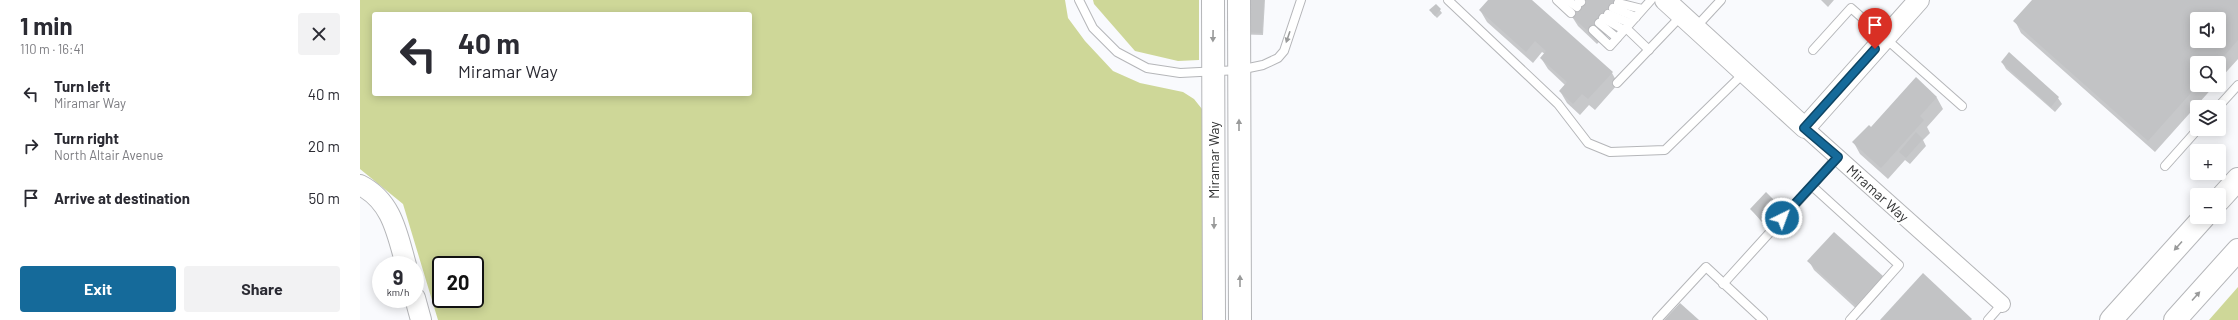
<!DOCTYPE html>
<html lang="en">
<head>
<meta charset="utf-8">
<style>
	body { margin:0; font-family:Barlow,sans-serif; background:#f2f2f3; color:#2b2b33; height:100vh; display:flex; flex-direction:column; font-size:15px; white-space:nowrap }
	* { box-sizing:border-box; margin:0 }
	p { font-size:13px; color:#7c7c81 }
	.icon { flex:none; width:22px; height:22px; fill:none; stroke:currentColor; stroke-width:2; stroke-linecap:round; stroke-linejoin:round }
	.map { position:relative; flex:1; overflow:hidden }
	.sheet { display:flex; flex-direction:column; background:#fff; width:360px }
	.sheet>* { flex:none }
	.top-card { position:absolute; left:12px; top:12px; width:380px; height:84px; border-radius:4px; box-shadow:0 2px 10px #0003; background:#fff; color:#2b2b33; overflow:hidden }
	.buttons { position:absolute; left:1830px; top:12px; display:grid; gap:8px }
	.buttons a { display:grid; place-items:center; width:36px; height:36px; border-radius:4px; background:#fff; box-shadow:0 2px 10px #0003; font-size:20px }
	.speed { position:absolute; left:12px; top:256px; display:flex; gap:8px; font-size:20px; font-weight:700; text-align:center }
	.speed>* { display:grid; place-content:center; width:52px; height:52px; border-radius:50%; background:#fff; box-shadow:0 2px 10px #0003; line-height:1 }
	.speed small { font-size:10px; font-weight:400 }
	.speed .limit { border:2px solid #111; border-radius:6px; background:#fff; color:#111 }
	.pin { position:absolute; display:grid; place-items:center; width:34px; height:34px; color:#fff; margin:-41px -17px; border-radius:50% 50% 50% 0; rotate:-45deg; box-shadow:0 0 4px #0007 }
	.pin .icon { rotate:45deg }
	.me { position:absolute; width:44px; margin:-22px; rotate:42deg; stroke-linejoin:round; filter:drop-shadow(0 0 3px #0008) }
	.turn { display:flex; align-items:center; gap:14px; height:84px; padding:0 20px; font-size:18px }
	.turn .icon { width:52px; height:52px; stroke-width:2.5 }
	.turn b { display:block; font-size:28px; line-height:34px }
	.round { display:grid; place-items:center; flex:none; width:42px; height:42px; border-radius:4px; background:#f2f2f3 }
	.headline { display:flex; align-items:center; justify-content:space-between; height:68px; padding:0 20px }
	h1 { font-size:24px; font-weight:700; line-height:30px }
	.button { display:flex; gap:8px; margin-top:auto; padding:8px 20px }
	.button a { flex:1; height:46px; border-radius:4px; background:#156a9a; color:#fff; font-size:16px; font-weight:700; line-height:46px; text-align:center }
	.button a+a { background:#f2f2f3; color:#2b2b33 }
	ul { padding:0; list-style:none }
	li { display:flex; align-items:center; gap:12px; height:52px; padding:0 20px }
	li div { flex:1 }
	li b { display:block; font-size:15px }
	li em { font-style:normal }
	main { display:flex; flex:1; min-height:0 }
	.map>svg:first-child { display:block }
</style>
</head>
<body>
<main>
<section class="sheet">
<div class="headline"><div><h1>1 min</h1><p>110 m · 16:41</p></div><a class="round"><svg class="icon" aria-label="close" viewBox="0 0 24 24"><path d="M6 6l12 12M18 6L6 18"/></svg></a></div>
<ul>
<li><svg class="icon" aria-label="left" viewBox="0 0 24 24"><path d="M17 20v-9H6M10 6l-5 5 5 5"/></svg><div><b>Turn left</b><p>Miramar Way</p></div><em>40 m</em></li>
<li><svg class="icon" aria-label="right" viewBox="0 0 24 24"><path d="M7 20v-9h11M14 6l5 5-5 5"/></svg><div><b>Turn right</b><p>North Altair Avenue</p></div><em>20 m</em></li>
<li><svg class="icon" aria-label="arrive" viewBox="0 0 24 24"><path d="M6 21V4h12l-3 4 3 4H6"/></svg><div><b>Arrive at destination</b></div><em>50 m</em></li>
</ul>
<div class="button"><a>Exit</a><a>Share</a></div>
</section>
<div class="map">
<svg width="1878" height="320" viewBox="0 0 1878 320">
	<rect width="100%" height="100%" fill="#f9fafd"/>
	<g fill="#ced798" fill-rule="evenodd">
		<path d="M0,0h705l3,18 17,23 28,30 27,12 43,9 11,7 12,15v206h-768l-35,-116 -43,-35zM14,14h376v80h-376zM81,265h34v34h-34z"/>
		<path d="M733,0h106v60l-21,1 -43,-10 -41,-47z"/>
		<path d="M1878,287v33h-29z"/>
	</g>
	<g fill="#0003" fill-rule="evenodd">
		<path d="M869,0h36l-2,35 -33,-1z"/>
		<path d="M1130,0h40l82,73 6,11 -23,26 -6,-5 -9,10 -13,-12 -7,-12 5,-6 -17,-16 -7,-11 4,-4 -3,-2 -9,11 -46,-41 -7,-12z"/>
		<path d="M1225,0l41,13 -29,31 -19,-18 -7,-11z"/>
		<path d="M1461,0h13l-6,7z"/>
		<path d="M1674,0h204v59l-19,21v-17h-22v22h18l-60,67 -134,-119 -6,-12zM1837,19h22v22h-22z"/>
		<path d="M1076,5l6,8 -5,5 -5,-5z"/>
		<path d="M1642,62l56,36 4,6 -7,8 -49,-43z"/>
		<path d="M1556,79l21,19 6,11 -16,18 3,6 -7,7 3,6 -16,18 -5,-4 -17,19 -28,-25 -6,-11 17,-15z"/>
		<path d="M1417,203l3,7 -15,16 -14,-17z"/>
		<path d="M1449,261l73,16 5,9 -25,28 -48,-44z"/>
	</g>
	<g fill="#c2c3c5" fill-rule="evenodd">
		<path d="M868,0h36l-2,33 -35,-2z"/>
		<path d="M1128,0h44l81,72 -25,27 -6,-5 -9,10 -14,-13 8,-9 -27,-24 6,-7 -11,-10 -9,11 -47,-42z"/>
		<path d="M1223,0h36l1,1 -30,32 -20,-18z"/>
		<path d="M1672,0h206v40l-20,23h-21l1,22 -50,56 -135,-120zM1837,19h22v22h-22z"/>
		<path d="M1076,4l5,5 -6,7 -6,-6z"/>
		<path d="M1649,52l50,45 -8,10 -50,-45z"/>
		<path d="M1556,77l21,20 -17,19 4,4 -43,48 -29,-26 17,-17 2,2z"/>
		<path d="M1556,132l7,7 -17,19 -7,-6z"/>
		<path d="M1406,192l11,11 -16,17 -11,-11z"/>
		<path d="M1474,232l49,44 -27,29 -49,-44z"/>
		<path d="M1563,273l49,46 -1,1h-91z"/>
		<path d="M1320,303l19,17h-35z"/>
	</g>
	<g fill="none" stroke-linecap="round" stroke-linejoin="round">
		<defs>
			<g id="service">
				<path d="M719,0l14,28 24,24 30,16 33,5 59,-3 24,-5 15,-7 6,-7 17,-51"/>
				<path d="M1088,0l110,104 30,39 22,9 55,-2 79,-77"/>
				<path d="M1197,0l14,13"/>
				<path d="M1207,0l10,7"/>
				<path d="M1219,0l2,2"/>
				<path d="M1258,3l24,6"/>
				<path d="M1253,8l23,9"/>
				<path d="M1248,14l22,9"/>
				<path d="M1243,18l21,12"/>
				<path d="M1239,23l18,15"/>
				<path d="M1336,27l25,-27"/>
				<path d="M1266,28l23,22"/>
				<path d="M1233,30l17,16 41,-46"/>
				<path d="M1453,50l38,-42 111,98"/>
				<path d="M1257,83l65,-68"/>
				<path d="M1858,107l20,-22"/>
				<path d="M1805,166l33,-37"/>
				<path d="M1452,186l25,-29"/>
				<path d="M1363,284l89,-98 87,79 -49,55"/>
				<path d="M1297,320l49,-53 57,53"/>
				<path d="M1628,320l14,-16"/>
			</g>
			<path id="minor" d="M1445,128l197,176"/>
			<g id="tertiary">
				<path d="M1305,0l140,128 114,-128"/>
				<path d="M0,185c32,16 37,48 46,80"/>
				<path d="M55,298l6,22"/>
			</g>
			<g id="secondary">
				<path d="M853,0l1,320"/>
				<path d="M879,0l1,320"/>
			</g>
			<g id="primary">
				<path d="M1859,200l19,-21"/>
				<path d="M1751,320l93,-103"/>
				<path d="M1815,320l63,-70"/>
			</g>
		</defs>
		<use href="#service" stroke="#b5b6b9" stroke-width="10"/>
		<use href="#minor" stroke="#b5b6b9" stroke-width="18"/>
		<use href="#tertiary" stroke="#b5b6b9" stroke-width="22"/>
		<use href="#secondary" stroke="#b5b6b9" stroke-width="24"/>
		<use href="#primary" stroke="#b5b6b9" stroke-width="24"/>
		<use href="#service" stroke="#fff" stroke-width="8"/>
		<use href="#minor" stroke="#fff" stroke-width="16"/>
		<use href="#tertiary" stroke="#fff" stroke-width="20"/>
		<use href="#secondary" stroke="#fff" stroke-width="22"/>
		<use href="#primary" stroke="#fff" stroke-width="22"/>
	</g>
	<defs><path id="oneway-solid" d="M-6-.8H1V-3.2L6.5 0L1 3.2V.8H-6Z"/></defs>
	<g fill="#999a9a">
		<use href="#oneway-solid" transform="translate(853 36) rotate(91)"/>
		<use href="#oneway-solid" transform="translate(928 37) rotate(109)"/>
		<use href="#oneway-solid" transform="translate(879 125) rotate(-90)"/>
		<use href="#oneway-solid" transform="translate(854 223) rotate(90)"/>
		<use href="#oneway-solid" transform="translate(1818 246) rotate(132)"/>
		<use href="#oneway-solid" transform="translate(880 281) rotate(-90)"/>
		<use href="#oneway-solid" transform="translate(1836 296) rotate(-48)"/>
	</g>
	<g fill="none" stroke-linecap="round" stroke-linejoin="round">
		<defs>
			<path id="route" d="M1422,218l56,-61 -34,-29 71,-79"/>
		</defs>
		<use href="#route" stroke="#0e4564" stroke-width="10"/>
		<use href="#route" stroke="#156a9a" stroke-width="7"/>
	</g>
	<g text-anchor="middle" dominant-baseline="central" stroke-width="4" stroke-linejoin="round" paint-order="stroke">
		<g font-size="14" fill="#333435" stroke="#fff">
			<text transform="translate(853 160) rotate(-90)">Miramar Way</text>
			<text transform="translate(1518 193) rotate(42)">Miramar Way</text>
		</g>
	</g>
</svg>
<div class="buttons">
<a><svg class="icon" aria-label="sound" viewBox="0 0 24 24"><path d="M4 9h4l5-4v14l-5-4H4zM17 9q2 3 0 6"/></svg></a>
<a><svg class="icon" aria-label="search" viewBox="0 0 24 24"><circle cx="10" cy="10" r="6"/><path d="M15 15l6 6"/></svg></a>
<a><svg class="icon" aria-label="layers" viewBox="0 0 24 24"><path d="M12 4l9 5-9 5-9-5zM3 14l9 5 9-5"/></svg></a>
<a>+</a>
<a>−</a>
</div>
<div class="speed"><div>9<small>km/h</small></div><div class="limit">20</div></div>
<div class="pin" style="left:1515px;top:49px;background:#d93025"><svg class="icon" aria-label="arrive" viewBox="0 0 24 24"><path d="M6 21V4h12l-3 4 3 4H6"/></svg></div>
<svg class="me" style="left:1422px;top:218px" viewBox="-20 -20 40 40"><circle r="17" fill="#156a9a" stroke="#fff" stroke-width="3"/><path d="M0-11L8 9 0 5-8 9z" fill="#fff"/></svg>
<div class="top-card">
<div class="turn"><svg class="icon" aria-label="left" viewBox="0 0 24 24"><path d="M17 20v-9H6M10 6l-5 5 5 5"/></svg><div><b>40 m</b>Miramar Way</div></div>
</div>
</div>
</main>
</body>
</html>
